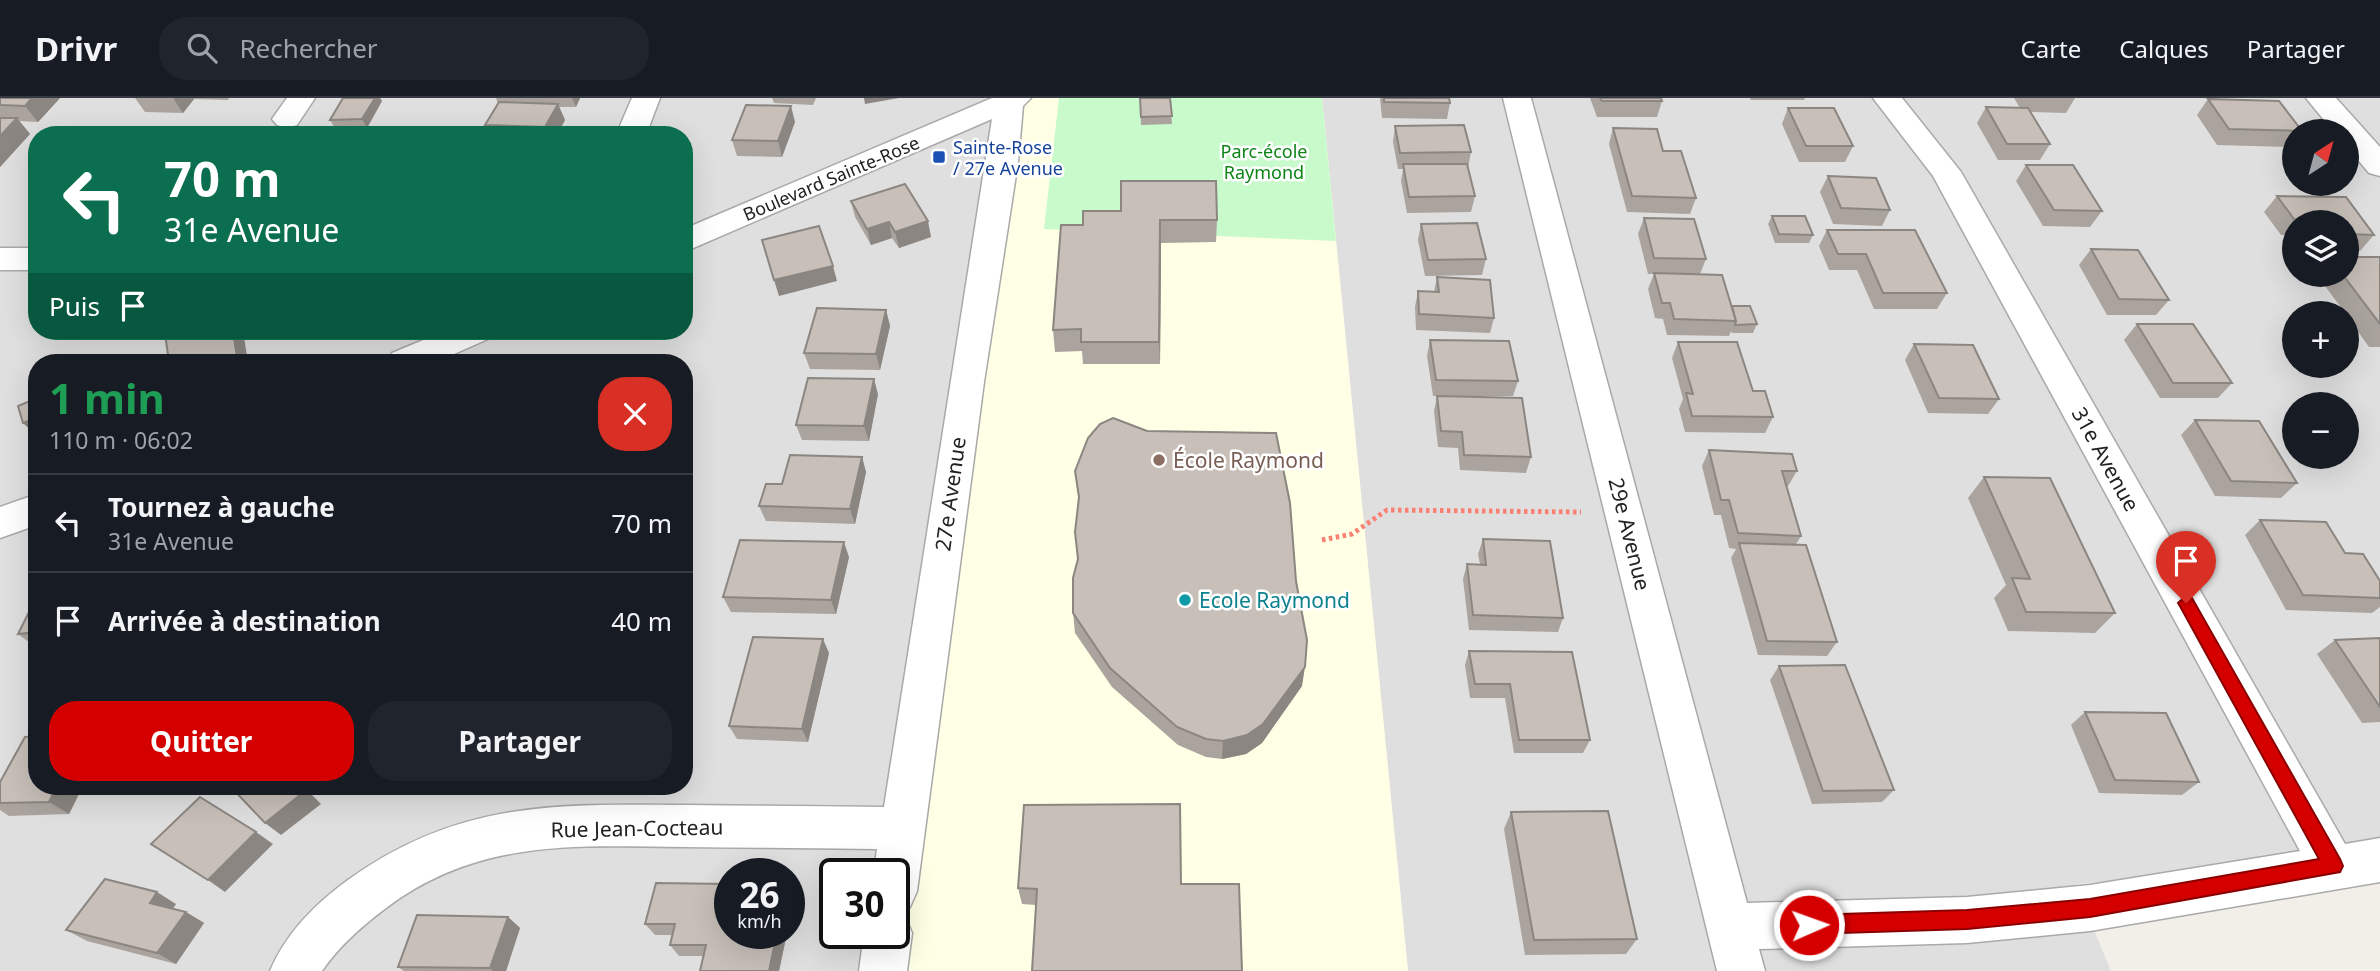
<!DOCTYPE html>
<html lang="fr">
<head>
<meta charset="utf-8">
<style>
	body { margin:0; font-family:"Noto Sans",sans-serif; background:#20242c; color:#f1f3f6; height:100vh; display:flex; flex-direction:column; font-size:26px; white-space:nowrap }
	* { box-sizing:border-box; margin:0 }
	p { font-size:23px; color:#9ea1a6 }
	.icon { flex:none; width:38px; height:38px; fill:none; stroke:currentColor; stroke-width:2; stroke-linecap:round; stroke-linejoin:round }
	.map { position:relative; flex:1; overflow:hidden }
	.details { position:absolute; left:28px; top:256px; width:665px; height:441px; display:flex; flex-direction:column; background:#171b24; border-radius:28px; box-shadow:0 7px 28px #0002 }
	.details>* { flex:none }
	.top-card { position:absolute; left:28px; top:28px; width:665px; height:214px; border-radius:28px; box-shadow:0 7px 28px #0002; background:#0b6e4f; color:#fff; overflow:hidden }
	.needle { width:46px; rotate:36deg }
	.fabs { position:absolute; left:2282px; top:21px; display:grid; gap:14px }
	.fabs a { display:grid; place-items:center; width:77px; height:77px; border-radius:50%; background:#171b24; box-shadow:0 7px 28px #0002; font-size:35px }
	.speed { position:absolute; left:714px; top:760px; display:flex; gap:14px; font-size:35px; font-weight:700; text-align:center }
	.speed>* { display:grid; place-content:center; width:91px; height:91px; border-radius:50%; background:#171b24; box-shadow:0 7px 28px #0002; line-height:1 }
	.speed small { font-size:18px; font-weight:400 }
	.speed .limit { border:4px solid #111; border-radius:10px; background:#fff; color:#111 }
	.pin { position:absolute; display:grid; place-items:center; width:60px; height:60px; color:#fff; margin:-72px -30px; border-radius:50% 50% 50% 0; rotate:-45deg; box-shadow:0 0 7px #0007 }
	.pin .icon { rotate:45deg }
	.me { position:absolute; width:77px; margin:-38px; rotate:88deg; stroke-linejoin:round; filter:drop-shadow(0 0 5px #0008) }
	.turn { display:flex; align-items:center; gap:24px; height:147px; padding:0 21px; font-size:32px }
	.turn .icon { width:91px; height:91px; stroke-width:2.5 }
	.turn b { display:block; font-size:49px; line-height:60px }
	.then { display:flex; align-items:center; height:66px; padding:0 21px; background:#0003; gap:14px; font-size:26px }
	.round { display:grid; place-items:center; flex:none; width:74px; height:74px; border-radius:28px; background:#20242c }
	.head { display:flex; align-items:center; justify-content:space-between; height:119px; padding:0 21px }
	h1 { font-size:42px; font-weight:700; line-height:52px; color:#1e9e55 }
	.action { display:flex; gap:14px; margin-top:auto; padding:14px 21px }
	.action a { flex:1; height:80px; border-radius:28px; background:#d40000; color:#fff; font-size:28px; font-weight:700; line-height:80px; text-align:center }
	.action a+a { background:#20242c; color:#f1f3f6 }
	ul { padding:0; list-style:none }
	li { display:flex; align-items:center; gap:21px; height:98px; padding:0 21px; border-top:2px solid #363941 }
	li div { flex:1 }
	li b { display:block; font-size:26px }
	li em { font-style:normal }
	header { display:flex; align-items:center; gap:42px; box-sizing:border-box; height:98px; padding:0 35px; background:#171b24; border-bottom:2px solid #363941 }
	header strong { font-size:33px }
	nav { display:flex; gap:38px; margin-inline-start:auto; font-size:24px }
	.search { width:490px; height:63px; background:#20242c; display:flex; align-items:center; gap:18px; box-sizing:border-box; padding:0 24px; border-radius:28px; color:#9ea1a6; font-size:26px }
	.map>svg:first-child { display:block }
</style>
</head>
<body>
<header>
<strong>Drivr</strong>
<div class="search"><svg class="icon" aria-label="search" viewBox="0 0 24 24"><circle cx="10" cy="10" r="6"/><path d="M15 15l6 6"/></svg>Rechercher</div>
<nav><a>Carte</a><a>Calques</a><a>Partager</a></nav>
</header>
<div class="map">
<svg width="2380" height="873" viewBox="0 0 2380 873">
	<rect width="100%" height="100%" fill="#f2efe9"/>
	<g fill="#e0dfdf" fill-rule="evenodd">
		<path d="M0,0h1028l-134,831v-56h-59v60h59l-6,38h-888zM37,37h647v196h-647zM37,264h647v424h-647zM730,775h59v60h-59z"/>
		<path d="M1322,0h1058v761l-305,25 36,87h-703zM2294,33h53v53h-53zM2294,124h53v53h-53zM2294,215h53v53h-53zM2294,306h53v53h-53z"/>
	</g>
	<path fill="#ffffe5" d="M1028,0h294l86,873h-520l123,-866z"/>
	<path fill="#c8facc" d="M1059,0h263l14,143 -292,-12z"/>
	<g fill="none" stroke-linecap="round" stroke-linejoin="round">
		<defs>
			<g id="minor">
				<path d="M287,0h28l-18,27 -10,3 -10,-3 -5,-6z"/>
				<path d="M632,0h28l-14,37h-30z"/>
				<path d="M992,0h39l-8,8 -5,56 -34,220 -67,509 -7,16 -15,6 10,4 7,16 -5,38h-48l5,-38h30v-60h-20l3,-24c-63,-1 -127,-1 -191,-2 -110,-1 -207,-9 -300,61 -24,18 -47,38 -64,63h-52c16,-38 45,-67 78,-91 111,-80 210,-76 339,-75 66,1 131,1 197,2l108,-688 -308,133v-23z"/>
				<path d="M1503,0h28l216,805 220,-6 123,-12 210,-34 -367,-675 -60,-78h29l59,74 384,672 35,-6v44l-290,49 -123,12 -208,6 6,22h-48z"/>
				<path d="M2306,0h30l44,49v29l-11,-3 -22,-26v-16h-14z"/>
				<rect x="0" y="150" width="37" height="22"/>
				<path d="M445,233h48l-5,8 -52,23h-49l5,-9z"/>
				<path d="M37,396v31l-37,13v-31z"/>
			</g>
		</defs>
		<use href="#minor" stroke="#a9a9a9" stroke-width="3"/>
		<path stroke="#fa8072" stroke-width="5" stroke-dasharray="3.5 3.5" stroke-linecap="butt" d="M1322,442l30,-6 35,-24 194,2"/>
		<use href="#minor" fill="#fff" fill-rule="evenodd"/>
	</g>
	<g fill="#aba49e">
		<path d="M0,0h60l-22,24 -19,-1 11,13 -30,33z"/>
		<path d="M135,0h94l-1,2 -34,-1 -11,14 -38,-1z"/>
		<path d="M343,0h37l2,3 -15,27h-32l-5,-8z"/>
		<path d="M496,0h84l-4,9h-17l6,13 -8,15h-67l-5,-10 13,-21z"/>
		<path d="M772,0h44l-3,7 -39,-2z"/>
		<path d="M1140,0h30l2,26 -31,1z"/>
		<path d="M1380,0h69l1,5 -3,16 -65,-1z"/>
		<path d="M1590,0h71l1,3 -5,16h-60z"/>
		<path d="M1750,0h55l-1,2h-53z"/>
		<path d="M2014,0h61l-9,15 -35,-1 19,32 -10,16h-42l-21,-37 9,-16 34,1z"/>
		<path d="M2208,1l86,32v10l-5,6 -72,-2 -20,-30z"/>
		<path d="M1788,10l65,38 -8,16h-46l-17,-38z"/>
		<path d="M795,24l-13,35 -45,-1 -5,-16z"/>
		<path d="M1395,28l76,26 -3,16 7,28 -4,16 -64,1 -6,-32 2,-12h-5l-5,-27z"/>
		<path d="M1613,30l50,23 33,47 -6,16 -63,-2 -18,-68z"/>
		<path d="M2026,67l76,46 -12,16 -47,-1 -27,-45z"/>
		<path d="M1828,78l62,34 -8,16 -49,-2 -13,-32z"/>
		<path d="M2277,98l69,1 28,38 -14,16 -13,-1v-28h-53v14l-13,-1 -17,-23z"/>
		<path d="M851,103l80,36 -32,11 -7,-10 -21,7 -16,-28z"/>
		<path d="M1083,113l134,9 -1,22 -55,1 -1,121h-77l-1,-13 -27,1 -2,-22 30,-105z"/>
		<path d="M1772,118l41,19 -4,8h-34l-7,-19z"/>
		<path d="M1644,120l62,41 -6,15 32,32 25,18 -4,9h-21l-1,-2 -2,5 -62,-1 -4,-16 -8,-1 -7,-29 6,-15h-6l-10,-40z"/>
		<path d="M1421,126l65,35 -4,16 -57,1 -7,-36z"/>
		<path d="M1827,132l120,63 -10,16h-63l-17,-39h-28l-10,-24z"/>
		<path d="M2091,151l78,51 -13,15h-49l-28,-50z"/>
		<path d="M2380,159v90h-11l-22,-31v-3h-2l-28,-38h30z"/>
		<path d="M1437,179l57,41 -4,15 -74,-3 -1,-23 3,-16 16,1z"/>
		<path d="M886,212l4,16 -10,44 -70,-1 -6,-16z"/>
		<path d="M2137,226l95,59 -14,15h-58l-36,-58z"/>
		<path d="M1430,242l88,41 -5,15h-64l82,61 -5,16 -66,-3 -2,-22 -20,-1 -4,-36 3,-15h-4l-6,-40z"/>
		<path d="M1678,244l75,49 20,26 -8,16 -80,-1 -6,-23 4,-10 -11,-41z"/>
		<path d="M1914,246l85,55 -11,15 -60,-1 -23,-53z"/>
		<path d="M878,296l-9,47 -67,-1 -6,-15z"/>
		<path d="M2195,322l102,63 -16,15 -66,-2 -34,-61z"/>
		<path d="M1709,352l88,21 -9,15h-1l14,50 -5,8 41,98 -10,14 -69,-1 -27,-97 5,-9 -7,-1 -8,-33h-7l-12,-49z"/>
		<path d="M862,359l4,15 -11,52 -89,-3 -7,-15z"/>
		<path d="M1075,373l227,215 -40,57 -16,11 -24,5 -16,-2 -28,-12 -66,-58 -37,-54 -2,-20 5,-54 1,-59z"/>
		<path d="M1984,379l131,136 -20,20 -87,-2 -14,-33 12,-13 -38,-87z"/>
		<path d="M2260,422l85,33 35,28v26l-8,6 -86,-3 -41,-75z"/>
		<path d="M1483,441l80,79 -5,14 -89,-2 -6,-51 4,-15h13l-2,-10z"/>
		<path d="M849,459l-13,57 -105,-2 -8,-15z"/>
		<path d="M37,498v52l-19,-14z"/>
		<path d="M2380,540v84l-18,1 -45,-69 18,-14z"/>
		<path d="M1469,553l121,89 -7,13h-69l-9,-55h-35l-5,-33z"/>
		<path d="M829,555l-21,89 -71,-3 -8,-13z"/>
		<path d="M1779,568l115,124 -12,12 -70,2 -42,-124z"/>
		<path d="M2085,614l114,70 -17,13 -83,-2 -28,-68z"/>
		<path d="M0,684l37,4h46l-14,28 -60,2 -9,-6z"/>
		<path d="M1511,714l126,127 -11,15 -101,1 -21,-126z"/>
		<path d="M656,785l74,50h57l-8,38h-79l3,-15h-24l-9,-11 2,-10h-17l-10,-11z"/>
		<path d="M1181,786l-145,21 -14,-1 -4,-16z"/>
		<path d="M176,806l-3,4 13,4 18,11 -28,41 -89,-23 -21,-11z"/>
		<path d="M508,819l12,11 -14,43h-102l-6,-4z"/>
	</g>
	<g fill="#8b8681">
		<path d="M32,0h28l-22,24 -13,-16z"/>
		<path d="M173,0h20l1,1 -11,14z"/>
		<path d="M375,0h5l2,3 -15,27 -5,-9z"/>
		<path d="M572,0h8l-4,9z"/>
		<path d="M864,0h35l-34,6z"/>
		<path d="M558,6l7,16 -8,15h-9l-3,-8z"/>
		<path d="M791,8l4,16 -13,35 -4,-16z"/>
		<path d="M17,20l13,16 -30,33v-31z"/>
		<path d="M1160,122l1,23 -1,121 -1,-22z"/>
		<path d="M928,123l3,16 -32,11 -4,-16z"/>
		<path d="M889,124l3,16 -21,7 -4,-16z"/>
		<path d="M833,168l4,15 -58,15 -5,-16z"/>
		<path d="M886,212l4,16 -10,44 -4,-16z"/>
		<path d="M233,233h10l5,31h-28z"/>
		<path d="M874,281l4,15 -9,47 -5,-15z"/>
		<path d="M37,319v19l-14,-13z"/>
		<path d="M862,359l4,15 -11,52 -5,-15z"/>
		<path d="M844,444l5,15 -13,57 -5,-14z"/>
		<path d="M823,541l6,14 -21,89 -6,-13z"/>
		<path d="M1305,569l-3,19 -40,57 -16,11 -24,5 1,-18z"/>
		<path d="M57,688h26l-14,28 -20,-12z"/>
		<path d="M300,688h3l18,18 -40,31 -16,-12z"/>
		<path d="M338,688h9l-6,3z"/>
		<path d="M256,734l17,12 -48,48 -17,-12z"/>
		<path d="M789,790l6,9 -6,26z"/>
		<path d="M157,794l19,12 -7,10 -19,-11z"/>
		<path d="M186,814l18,11 -28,41 -19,-11z"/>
		<path d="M508,819l12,11 -14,43h-13l-3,-3z"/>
		<path d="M777,835h10l-8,38h-10z"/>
	</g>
	<g fill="#c7bfb8" stroke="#8b8681" stroke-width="2">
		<path d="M0,0h32l-7,8 -25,-1z"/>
		<path d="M343,0h32l-13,21 -32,1z"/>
		<path d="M1140,0h30l2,18 -31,1z"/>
		<path d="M1384,0h65l1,5 -66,-1z"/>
		<path d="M1600,0h61l1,3h-60z"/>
		<path d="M2208,1l71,2 23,30 -73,-2z"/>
		<path d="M499,4l59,2 -13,23 -60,-2z"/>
		<path d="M746,7l45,1 -13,35 -46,-1z"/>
		<path d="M1986,9l42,1 22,36h-43z"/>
		<path d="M1788,10h46l19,38h-47z"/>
		<path d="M0,20h17l-17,18z"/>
		<path d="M1464,27l7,27 -71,1 -5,-27z"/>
		<path d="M1613,30l44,1 6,22h18l15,47 -64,-2z"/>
		<path d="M494,34h51l-1,3h-52z"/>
		<path d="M1403,66h64l8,32 -66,1z"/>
		<path d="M2026,67h47l29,46 -48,-1z"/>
		<path d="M1828,78l48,2 14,32 -49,-2z"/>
		<path d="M1121,83h95l1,39h-57l-1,122h-78v-13l-28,1 8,-105h22v-14h38z"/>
		<path d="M905,86l23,37 -33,11 -6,-10 -22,7 -16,-28z"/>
		<path d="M2277,98l69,1 28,38 -27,-1v-12h-33l-2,-2 -18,-1z"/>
		<path d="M1772,118h33l8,19 -34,-1z"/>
		<path d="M1644,120l50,1 12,40 -52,-1z"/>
		<path d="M1477,125l9,36 -58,1 -7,-36z"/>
		<path d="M819,128l14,40 -59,14 -12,-40z"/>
		<path d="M1827,132h88l32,63h-64l-17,-39h-28z"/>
		<path d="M2091,151l47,1 31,50 -50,-1z"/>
		<path d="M2347,159h33v67l-37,-49h4z"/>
		<path d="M1654,175l68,2 14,46 -62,-2 -4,-16h-8z"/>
		<path d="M1437,179l53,3 4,38 -75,-4 -1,-23 21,1z"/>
		<path d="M1732,208h18l7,18 -22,1 1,-4z"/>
		<path d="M817,210l69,2 -10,44 -72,-1z"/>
		<path d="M2137,226h56l39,59h-59z"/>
		<path d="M174,233h59l4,26 -17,5h-51l-4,-28z"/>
		<path d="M1430,242l79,1 9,40 -82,-1z"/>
		<path d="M1678,244h59l16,49h12l8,26 -81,-1 -6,-23 7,1z"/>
		<path d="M1914,246l59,1 26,54 -60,-1z"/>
		<path d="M808,280l66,1 -10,47 -68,-1z"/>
		<path d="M1437,298l85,2 9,59 -67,-2 -2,-23 -21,-1z"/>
		<path d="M37,300v19l-14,6 -5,-17z"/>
		<path d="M1113,320l34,13 129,2 14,70 6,78 11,59 -2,27 -42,57 -16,11 -24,6 -17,-2 -29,-12 -67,-59 -37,-55v-35l5,-19 -3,-27 4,-35 -4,-26 13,-33 12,-14z"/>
		<path d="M2195,322l64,1 38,62 -66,-2z"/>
		<path d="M1709,352l83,4 5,17h-15l19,65 -63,-3 -9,-33h-8z"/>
		<path d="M790,357l72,2 -12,52 -91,-3 7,-22h16z"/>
		<path d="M1984,379l66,1 65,135 -89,-1 -14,-34 18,1z"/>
		<path d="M2260,422l66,2 19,31 18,1 17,27v17l-77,-3z"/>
		<path d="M1483,441l67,2 13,77 -90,-3 -6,-51 19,1z"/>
		<path d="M740,442l104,2 -13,58 -108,-3z"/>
		<path d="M1739,445l67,2 31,97 -70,-1z"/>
		<path d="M37,498v36l-19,2z"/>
		<path d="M753,539l70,2 -21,90 -73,-3z"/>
		<path d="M2380,540v69l-45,-67z"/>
		<path d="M1469,553l103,1 18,88h-71l-9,-56h-35z"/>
		<path d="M1845,567l49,125 -71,1 -44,-125z"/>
		<path d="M2085,614l81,1 33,69 -84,-2z"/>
		<path d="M37,638v50h20l-8,16 -49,1v-21l25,-45z"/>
		<path d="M230,688h70l5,5 -40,32z"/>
		<path d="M200,699l56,35 -48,48 -57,-36z"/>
		<path d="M1180,706l1,80h58l3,87h-210l5,-82 -19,-1 6,-83z"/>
		<path d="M1608,713l29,128 -103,1 -23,-128z"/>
		<path d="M105,781l52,13 -7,11 36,9 -29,41 -91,-23z"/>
		<path d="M656,785l74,1v49h47l-8,38h-69l6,-26h-36l5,-21h-30z"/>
		<path d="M417,817l91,2 -18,51 -92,-1z"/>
	</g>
	<path fill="#d40000" stroke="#8a0000" stroke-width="2" d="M2186,498l6,2 148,261 3,7 -3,6 -250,45 -123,12 -158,5 -7,-3 -3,-6 3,-7 7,-3 158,-5 123,-11 229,-40 -138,-251 -3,-5z"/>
	<rect fill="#1a4fb4" stroke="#fff" stroke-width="2.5" x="932" y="52" width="14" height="14" rx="3.5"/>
	<circle fill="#8d6e63" stroke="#fff" stroke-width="2.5" cx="1159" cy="362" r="7"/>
	<circle fill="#0f9aa8" stroke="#fff" stroke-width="2.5" cx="1185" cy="502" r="7"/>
	<g text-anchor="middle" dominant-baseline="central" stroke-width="5" stroke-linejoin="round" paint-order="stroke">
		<g font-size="18" fill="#164399" stroke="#fff" text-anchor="start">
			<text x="953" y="49">Sainte-Rose<tspan x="953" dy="21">/ 27e Avenue</tspan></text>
		</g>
		<g font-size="18" fill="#0c8416" stroke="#fff">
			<text x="1264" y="53">Parc-école<tspan x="1264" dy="21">Raymond</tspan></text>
		</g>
		<g font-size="18" fill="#222" stroke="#fff">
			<text transform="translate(831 80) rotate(-23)">Boulevard Sainte-Rose</text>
		</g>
		<g font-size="21" fill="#222" stroke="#fff">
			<text transform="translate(2106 361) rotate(61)">31e Avenue</text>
			<text transform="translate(950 396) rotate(-82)">27e Avenue</text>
			<text transform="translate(1630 436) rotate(76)">29e Avenue</text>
			<text transform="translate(637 730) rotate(-1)">Rue Jean-Cocteau</text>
		</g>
		<g font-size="21" fill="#785e54" stroke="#fff" text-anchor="start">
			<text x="1173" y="362">École Raymond</text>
		</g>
		<g font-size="21" fill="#0d838f" stroke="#fff" text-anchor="start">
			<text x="1199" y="502">Ecole Raymond</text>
		</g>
	</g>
</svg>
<div class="fabs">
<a><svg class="needle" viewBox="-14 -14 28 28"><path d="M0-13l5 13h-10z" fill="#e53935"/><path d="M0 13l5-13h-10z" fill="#9ea1a6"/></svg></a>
<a><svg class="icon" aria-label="layers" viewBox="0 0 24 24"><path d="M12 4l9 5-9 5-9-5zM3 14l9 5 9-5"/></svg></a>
<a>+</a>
<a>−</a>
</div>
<div class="speed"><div>26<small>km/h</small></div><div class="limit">30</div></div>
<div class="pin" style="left:2186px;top:505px;background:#d93025"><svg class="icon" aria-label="arrive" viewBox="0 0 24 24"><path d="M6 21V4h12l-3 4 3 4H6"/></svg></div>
<svg class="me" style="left:1809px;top:827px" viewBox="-20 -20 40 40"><circle r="17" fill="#d40000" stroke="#fff" stroke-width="3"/><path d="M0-11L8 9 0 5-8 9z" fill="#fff"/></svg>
<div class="top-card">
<div class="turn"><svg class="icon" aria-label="left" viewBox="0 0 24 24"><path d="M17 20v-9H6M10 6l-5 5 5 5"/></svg><div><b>70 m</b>31e Avenue</div></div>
<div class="then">Puis<svg class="icon" aria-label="arrive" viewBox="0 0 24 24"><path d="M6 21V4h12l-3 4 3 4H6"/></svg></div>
</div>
<section class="details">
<div class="head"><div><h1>1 min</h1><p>110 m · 06:02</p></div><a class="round" style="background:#d93025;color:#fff"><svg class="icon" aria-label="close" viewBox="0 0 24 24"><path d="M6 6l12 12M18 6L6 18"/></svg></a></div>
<ul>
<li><svg class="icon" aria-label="left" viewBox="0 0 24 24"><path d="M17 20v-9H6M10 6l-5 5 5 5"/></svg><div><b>Tournez à gauche</b><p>31e Avenue</p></div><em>70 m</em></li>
<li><svg class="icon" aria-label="arrive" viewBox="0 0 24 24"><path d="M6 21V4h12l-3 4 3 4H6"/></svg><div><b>Arrivée à destination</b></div><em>40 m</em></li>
</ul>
<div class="action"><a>Quitter</a><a>Partager</a></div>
</section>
</div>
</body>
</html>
